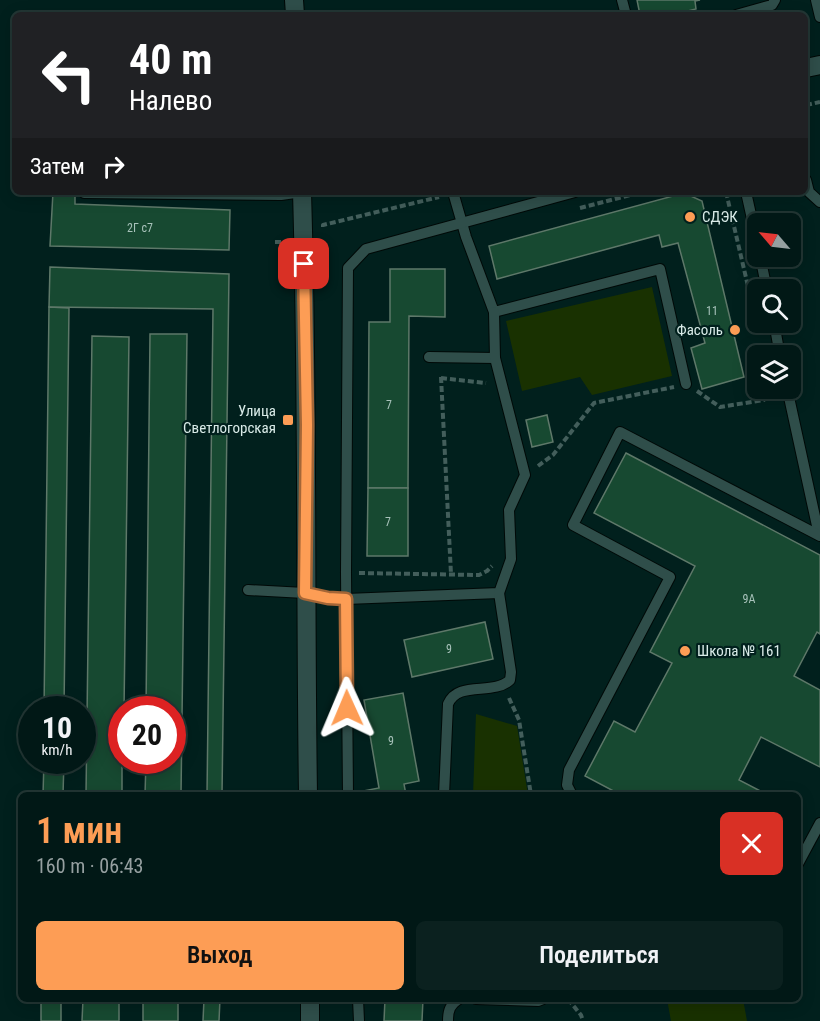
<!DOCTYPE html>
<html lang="ru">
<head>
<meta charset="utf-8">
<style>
	body { margin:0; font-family:"Roboto Condensed",sans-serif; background:#0b211f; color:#f1f3f6; height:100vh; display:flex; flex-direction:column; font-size:22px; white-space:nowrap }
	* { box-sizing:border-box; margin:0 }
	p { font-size:20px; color:#96a0a1 }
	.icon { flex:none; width:33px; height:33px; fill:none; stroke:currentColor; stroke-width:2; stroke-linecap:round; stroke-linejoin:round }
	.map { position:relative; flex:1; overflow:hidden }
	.drawer { position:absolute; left:18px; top:792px; width:783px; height:210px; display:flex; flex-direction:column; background:#011816; border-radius:9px; box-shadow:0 3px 15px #0003,0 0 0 2px #233735 }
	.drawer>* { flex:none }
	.banner { position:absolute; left:12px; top:12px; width:796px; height:183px; border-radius:9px; box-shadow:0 3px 15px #0003,0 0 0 2px #233735; background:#202124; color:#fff; overflow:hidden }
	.needle { width:39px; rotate:298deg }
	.tools { position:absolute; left:747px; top:213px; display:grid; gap:12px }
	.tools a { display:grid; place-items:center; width:54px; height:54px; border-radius:9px; background:#011816; box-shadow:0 3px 15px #0003,0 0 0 2px #233735; font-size:30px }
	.speed { position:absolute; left:18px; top:696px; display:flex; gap:12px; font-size:30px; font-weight:700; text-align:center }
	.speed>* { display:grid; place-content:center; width:78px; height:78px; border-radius:50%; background:#011816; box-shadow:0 3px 15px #0003,0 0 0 2px #233735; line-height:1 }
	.speed small { font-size:15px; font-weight:400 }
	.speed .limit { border:9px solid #d22; background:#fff; color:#111 }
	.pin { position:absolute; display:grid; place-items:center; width:51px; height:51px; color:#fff; margin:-26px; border-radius:12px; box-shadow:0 3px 9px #0006 }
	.me { position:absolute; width:66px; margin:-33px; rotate:359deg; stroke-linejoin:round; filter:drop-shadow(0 0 4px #0008) }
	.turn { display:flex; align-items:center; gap:21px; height:126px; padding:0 18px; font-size:27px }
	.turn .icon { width:78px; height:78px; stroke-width:2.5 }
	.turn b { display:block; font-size:42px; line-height:51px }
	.then { display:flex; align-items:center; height:57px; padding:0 18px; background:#0003; gap:12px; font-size:22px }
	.round { display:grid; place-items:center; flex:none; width:63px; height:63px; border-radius:9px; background:#0b211f }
	.head { display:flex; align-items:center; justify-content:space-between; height:102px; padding:0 18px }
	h1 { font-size:36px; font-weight:600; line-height:45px; color:#fd9d55 }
	.button { display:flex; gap:12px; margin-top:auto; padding:12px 18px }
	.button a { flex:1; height:69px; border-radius:9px; background:#fd9d55; color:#111; font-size:24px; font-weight:600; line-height:69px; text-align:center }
	.button a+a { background:#0b211f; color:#f1f3f6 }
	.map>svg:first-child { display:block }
</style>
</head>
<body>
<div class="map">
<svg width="820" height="1021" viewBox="0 0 820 1021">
	<rect width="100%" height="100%" fill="#01201d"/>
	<g fill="#193101">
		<path d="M652,287l20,89 -80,19 -12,-18 -58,14 -16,-70z"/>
		<path d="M476,714l41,12 11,69h-55z"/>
		<path d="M667,999h76l4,22h-76z"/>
	</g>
	<g fill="#174931" stroke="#5e7869" stroke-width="1.5">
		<path d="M637,0h63l-5,1 1,8 -25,6h-31z"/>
		<path d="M53,192h22v12l155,6 -1,40 -179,-4z"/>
		<path d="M684,193l18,8 42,176 -42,12 -11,-41 14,-5 -27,-100 -16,4 -3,-12 -162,44 -8,-33z"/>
		<path d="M50,267l179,7 -7,521h-15l6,-486 -164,-2z"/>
		<path d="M390,269h55v48l-36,-1 -1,172h-40l1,-166h21z"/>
		<path d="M49,307l20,1 -5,402h-20z"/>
		<path d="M150,334h37l-6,461h-36l1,-35h26v-50h-26z"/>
		<path d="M92,336l37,1 -5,373h-2v85h-36z"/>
		<path d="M547,415l6,27 -21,5 -6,-27z"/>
		<path d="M626,453l194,102v79l-3,-2 -23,44 26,14v77l-59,-30 -22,43 29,15h-147l-36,-19 29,-55 21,11 37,-69 -22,-11 45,-86 -101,-53z"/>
		<path d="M368,488h40v68h-41z"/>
		<path d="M485,622l8,37 -81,18 -8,-37z"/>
		<path d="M403,693l16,88 -15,3 2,11h-42l-1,-4 16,-3 -15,-88z"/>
		<path d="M44,760h20l-1,35h-20z"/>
		<rect x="41" y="999" width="20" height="22"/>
		<path d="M83,999h36v22h-37z"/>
		<rect x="143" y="999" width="35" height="22"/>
		<path d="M204,999h16l-1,22h-16z"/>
		<path d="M385,999h38l-1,22h-38z"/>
	</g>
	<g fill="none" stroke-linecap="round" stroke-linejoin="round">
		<defs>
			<g id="service">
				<path d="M622,0l4,15"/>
				<path d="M816,0l4,17"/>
				<path d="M736,15l36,-10 3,-5"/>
				<path d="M806,180l3,12 11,10"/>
				<path d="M453,192l13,45 28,75 166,-43 26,115"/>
				<path d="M746,192l12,54"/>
				<path d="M84,193l197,2 21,-3"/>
				<path d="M760,256l7,34"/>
				<path d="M774,322l6,34"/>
				<path d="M429,357l66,1"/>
				<path d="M787,388l32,147"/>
				<path d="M248,590l57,3 24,5 17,1 153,-6 12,-34 -2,-49 16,-35 -30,-117 -1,-46"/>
				<path d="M348,795l-2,-222 2,-305 18,-19 209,-57"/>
				<path d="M444,795l4,-91c10,-24 45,-8 62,-24l1,-8 -12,-79"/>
				<path d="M572,795l-5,-10 2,-15 101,-193 -97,-52 47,-93 200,104"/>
				<path d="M798,864l22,-41"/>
				<path d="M358,999l1,22"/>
				<path d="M476,999l62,2 5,-2"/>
				<path d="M448,1021c0,-11 2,-16 11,-22"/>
			</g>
			<g id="minor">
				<path d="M294,0l1,15"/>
				<path d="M806,68l14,-3"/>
				<path d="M302,192c6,201 3,402 6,603"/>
				<path d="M310,999v22"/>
			</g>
		</defs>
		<use href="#service" stroke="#000907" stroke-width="12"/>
		<use href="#minor" stroke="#000907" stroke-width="20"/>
		<g stroke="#435e5b" stroke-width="4" stroke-dasharray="6 3" stroke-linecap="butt">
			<path d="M806,105l14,-3"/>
			<path d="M726,192l32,137"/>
			<path d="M580,208l62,-16"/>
			<path d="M323,227v-2l116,-28"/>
			<path d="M275,242h12"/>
			<path d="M441,377l10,197"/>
			<path d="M441,378l45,5"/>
			<path d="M697,391l23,16 44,-7 2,-12"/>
			<path d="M538,466l15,-11 41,-52 80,-16"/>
			<path d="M359,573l120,2 8,-4 5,-5"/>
			<path d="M509,698l10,22 12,75"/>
			<path d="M568,999l13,16 2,6"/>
		</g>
		<use href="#service" stroke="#2f4e4a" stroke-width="10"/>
		<use href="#minor" stroke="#2f4e4a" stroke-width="18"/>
	</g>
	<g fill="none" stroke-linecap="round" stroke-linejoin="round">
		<defs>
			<path id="route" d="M304,264l3,161 -2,168 23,5 18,1 1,109"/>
		</defs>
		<use href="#route" stroke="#a46637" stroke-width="15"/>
		<use href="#route" stroke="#fd9d55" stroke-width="10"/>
	</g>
	<g fill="#fd9d55" stroke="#01201d" stroke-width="2">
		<circle cx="690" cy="217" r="6"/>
		<circle cx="735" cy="330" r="6"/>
		<rect x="282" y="414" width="12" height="12" rx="3"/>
		<circle cx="685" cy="651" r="6"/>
	</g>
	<g text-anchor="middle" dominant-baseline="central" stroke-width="4.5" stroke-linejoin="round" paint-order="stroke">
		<g font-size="12" fill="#a8c2ba">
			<text x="140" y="228">2Г с7</text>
			<text x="712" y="311">11</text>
			<text x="389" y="405">7</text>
			<text x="388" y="522">7</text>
			<text x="749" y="599">9А</text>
			<text x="449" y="649">9</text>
			<text x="391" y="741">9</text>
		</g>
		<g font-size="15" fill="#d9ebe8" stroke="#01201d" text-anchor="start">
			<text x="702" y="217">СДЭК</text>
			<text x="723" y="330" text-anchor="end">Фасоль</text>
			<text x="276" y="411" text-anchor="end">Улица<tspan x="276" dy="17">Светлогорская</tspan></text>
			<text x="697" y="651">Школа № 161</text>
		</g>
	</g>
</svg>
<div class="tools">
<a><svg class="needle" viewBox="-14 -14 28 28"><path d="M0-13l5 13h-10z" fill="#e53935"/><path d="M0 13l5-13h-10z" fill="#96a0a1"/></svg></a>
<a><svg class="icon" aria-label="search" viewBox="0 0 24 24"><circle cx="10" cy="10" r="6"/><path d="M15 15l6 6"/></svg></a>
<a><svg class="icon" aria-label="layers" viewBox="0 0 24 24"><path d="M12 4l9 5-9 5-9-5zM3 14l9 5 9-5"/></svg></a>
</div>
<div class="speed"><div>10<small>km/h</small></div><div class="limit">20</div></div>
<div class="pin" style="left:304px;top:264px;background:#d93025"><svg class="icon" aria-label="arrive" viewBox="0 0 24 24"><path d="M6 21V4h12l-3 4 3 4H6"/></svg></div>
<svg class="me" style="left:347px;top:708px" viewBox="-20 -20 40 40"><path d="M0-17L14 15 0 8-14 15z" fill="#fd9d55" stroke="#fff" stroke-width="4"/></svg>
<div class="banner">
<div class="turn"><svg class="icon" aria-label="left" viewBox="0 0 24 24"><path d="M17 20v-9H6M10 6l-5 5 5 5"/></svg><div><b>40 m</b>Налево</div></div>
<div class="then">Затем<svg class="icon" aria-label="right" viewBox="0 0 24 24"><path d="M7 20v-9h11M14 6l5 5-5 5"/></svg></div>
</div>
<section class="drawer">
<div class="head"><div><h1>1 мин</h1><p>160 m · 06:43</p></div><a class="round" style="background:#d93025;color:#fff"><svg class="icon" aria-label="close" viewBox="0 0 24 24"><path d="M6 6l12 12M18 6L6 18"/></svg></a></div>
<div class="button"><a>Выход</a><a>Поделиться</a></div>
</section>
</div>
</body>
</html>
